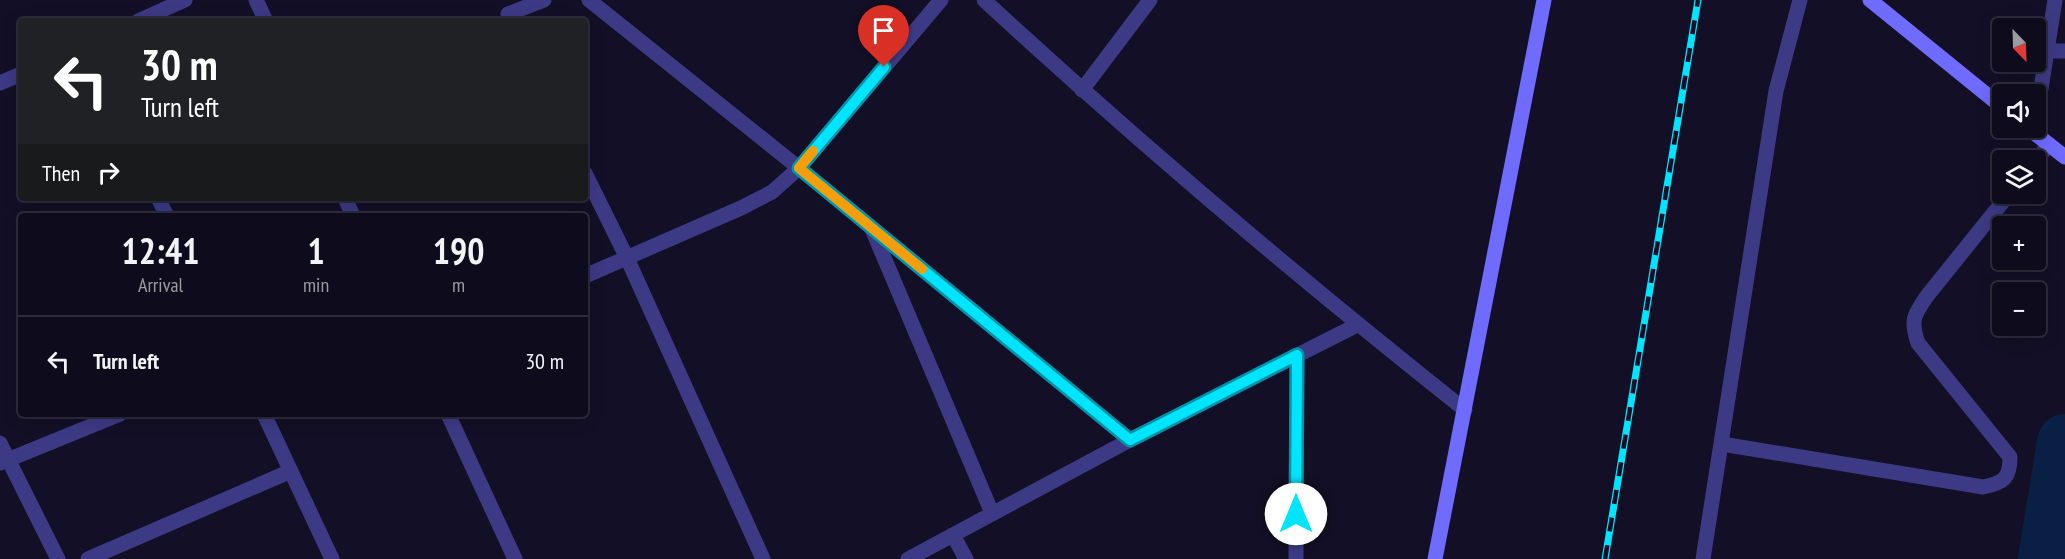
<!DOCTYPE html>
<html lang="en">
<head>
<meta charset="utf-8">
<style>
	body { margin:0; font-family:"PT Sans Narrow",sans-serif; background:#1c1929; color:#f1f3f6; height:100vh; display:flex; flex-direction:column; font-size:22px; white-space:nowrap }
	* { box-sizing:border-box; margin:0 }
	p { font-size:20px; color:#9b9ba3 }
	.icon { flex:none; width:33px; height:33px; fill:none; stroke:currentColor; stroke-width:2; stroke-linecap:round; stroke-linejoin:round }
	.map { position:relative; flex:1; overflow:hidden }
	.sheet { position:absolute; left:18px; top:213px; width:570px; height:204px; display:flex; flex-direction:column; background:#0e0b1c; border-radius:6px; box-shadow:0 3px 15px #0003,0 0 0 2px #2e2b3b }
	.sheet>* { flex:none }
	.guide { position:absolute; left:18px; top:18px; width:570px; height:183px; border-radius:6px; box-shadow:0 3px 15px #0003,0 0 0 2px #2e2b3b; background:#202124; color:#fff; overflow:hidden }
	.needle { width:39px; rotate:157deg }
	.buttons { position:absolute; left:1992px; top:18px; display:grid; gap:12px }
	.buttons a { display:grid; place-items:center; width:54px; height:54px; border-radius:6px; background:#0e0b1c; box-shadow:0 3px 15px #0003,0 0 0 2px #2e2b3b; font-size:30px }
	.pin { position:absolute; display:grid; place-items:center; width:51px; height:51px; color:#fff; margin:-62px -26px; border-radius:50% 50% 50% 0; rotate:-45deg; box-shadow:0 0 6px #0007 }
	.pin .icon { rotate:45deg }
	.me { position:absolute; width:66px; margin:-33px; rotate:0deg; stroke-linejoin:round; filter:drop-shadow(0 0 4px #0008) }
	.turn { display:flex; align-items:center; gap:21px; height:126px; padding:0 24px; font-size:27px }
	.turn .icon { width:78px; height:78px; stroke-width:2.5 }
	.turn b { display:block; font-size:42px; line-height:51px }
	.then { display:flex; align-items:center; height:57px; padding:0 24px; background:#0003; gap:12px; font-size:22px }
	.eta { display:flex; justify-content:space-evenly; align-items:center; height:102px; text-align:center }
	.eta b { font-size:36px; font-weight:700; line-height:42px }
	ul { padding:0; list-style:none }
	li { display:flex; align-items:center; gap:18px; height:90px; padding:0 24px; border-top:2px solid #2e2b3b }
	li div { flex:1 }
	li b { display:block; font-size:22px }
	li em { font-style:normal }
	.map>svg:first-child { display:block }
</style>
</head>
<body>
<div class="map">
<svg width="2065" height="559" viewBox="0 0 2065 559">
	<rect width="100%" height="100%" fill="#130f26"/>
	<g fill="none" stroke-linecap="round" stroke-linejoin="round">
		<path stroke="#0a1f44" stroke-width="56" d="M2046,559l19,-117"/>
		<g stroke="#3d3a85" stroke-width="15">
			<path d="M256,0l10,21"/>
			<path d="M589,0l210,168 331,272"/>
			<path d="M984,0c155,143 316,279 481,410"/>
			<path d="M508,14l36,-14"/>
			<path d="M138,21l47,-21"/>
			<path d="M2046,51h19"/>
			<path d="M0,83l21,-9"/>
			<path d="M1082,90l68,-90"/>
			<path d="M2036,120l19,-120"/>
			<path d="M2036,161l13,-17"/>
			<path d="M585,173l42,85 136,301"/>
			<path d="M158,198l9,18"/>
			<path d="M345,198l8,18"/>
			<path d="M872,229l120,284"/>
			<path d="M585,276l156,-68 31,-16 27,-24 142,-168"/>
			<path d="M264,414l68,145"/>
			<path d="M448,414l67,145"/>
			<path d="M0,443l58,116"/>
			<path d="M1722,444l261,43c21,-4 27,-9 27,-30l-92,-114c-8,-23 -4,-28 9,-47l82,-102"/>
			<path d="M0,463l120,-49"/>
			<path d="M953,535l13,24"/>
			<path d="M88,559l203,-88"/>
			<path d="M908,559l222,-119 227,-115"/>
			<path d="M1296,559l1,-204"/>
			<path d="M1703,559l73,-468 24,-91"/>
		</g>
		<g stroke="#6f6bff" stroke-width="15">
			<path d="M1870,0l132,107"/>
			<path d="M2028,128l37,29"/>
			<path d="M1435,559l109,-559"/>
		</g>
		<defs>
			<path id="rail" d="M1605,559l93,-559"/>
		</defs>
		<use href="#rail" stroke="#00e5ff" stroke-width="7"/>
		<use href="#rail" stroke="#130f26" stroke-width="4.5" stroke-dasharray="14" stroke-linecap="butt"/>
	</g>
	<g fill="none" stroke-linecap="round" stroke-linejoin="round">
		<defs>
			<path id="route" d="M884,67l-85,101 331,272 167,-85 -1,159"/>
		</defs>
		<use href="#route" stroke="#0095a6" stroke-width="15"/>
		<use href="#route" stroke="#00e5ff" stroke-width="10"/>
		<path stroke="#f59e0b" stroke-width="10" d="M813,151l-14,17 123,101"/>
	</g>
</svg>
<div class="buttons">
<a><svg class="needle" viewBox="-14 -14 28 28"><path d="M0-13l5 13h-10z" fill="#e53935"/><path d="M0 13l5-13h-10z" fill="#9b9ba3"/></svg></a>
<a><svg class="icon" aria-label="sound" viewBox="0 0 24 24"><path d="M4 9h4l5-4v14l-5-4H4zM17 9q2 3 0 6"/></svg></a>
<a><svg class="icon" aria-label="layers" viewBox="0 0 24 24"><path d="M12 4l9 5-9 5-9-5zM3 14l9 5 9-5"/></svg></a>
<a>+</a>
<a>−</a>
</div>
<div class="pin" style="left:884px;top:67px;background:#d93025"><svg class="icon" aria-label="arrive" viewBox="0 0 24 24"><path d="M6 21V4h12l-3 4 3 4H6"/></svg></div>
<svg class="me" style="left:1296px;top:514px" viewBox="-20 -20 40 40"><circle r="19" fill="#fff"/><path d="M0-13L10 11 0 6-10 11z" fill="#00e5ff"/></svg>
<div class="guide">
<div class="turn"><svg class="icon" aria-label="left" viewBox="0 0 24 24"><path d="M17 20v-9H6M10 6l-5 5 5 5"/></svg><div><b>30 m</b>Turn left</div></div>
<div class="then">Then<svg class="icon" aria-label="right" viewBox="0 0 24 24"><path d="M7 20v-9h11M14 6l5 5-5 5"/></svg></div>
</div>
<section class="sheet">
<div class="eta">
<div><b>12:41</b><p>Arrival</p></div>
<div><b>1</b><p>min</p></div>
<div><b>190</b><p>m</p></div>
</div>
<ul>
<li><svg class="icon" aria-label="left" viewBox="0 0 24 24"><path d="M17 20v-9H6M10 6l-5 5 5 5"/></svg><div><b>Turn left</b></div><em>30 m</em></li>
</ul>
</section>
</div>
</body>
</html>
